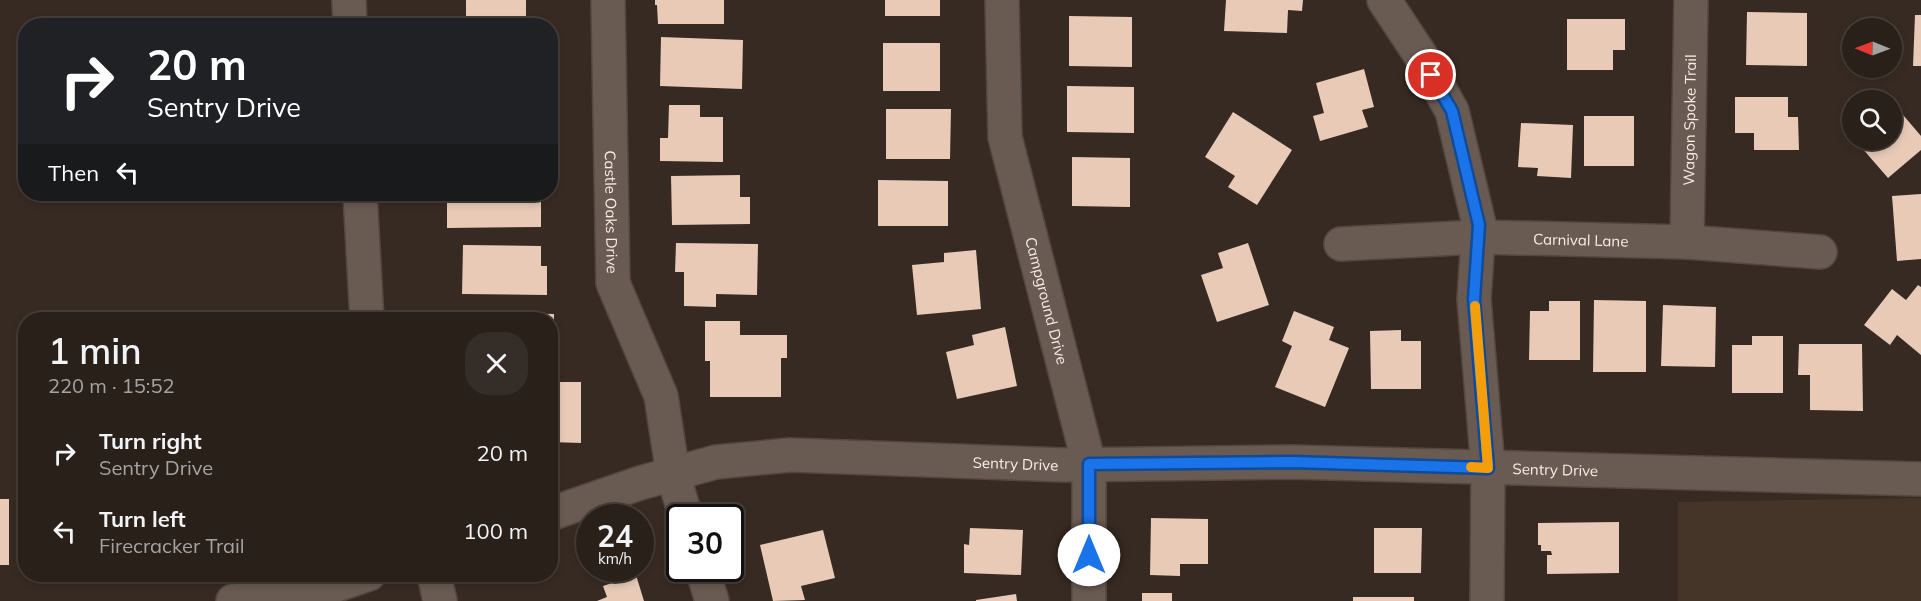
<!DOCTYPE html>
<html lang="en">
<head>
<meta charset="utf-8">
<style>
	body { margin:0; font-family:Mulish,sans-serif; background:#352d27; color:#f1f3f6; height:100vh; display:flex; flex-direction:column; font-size:22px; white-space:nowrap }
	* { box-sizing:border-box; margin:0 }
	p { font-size:20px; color:#a5a3a2 }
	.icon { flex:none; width:33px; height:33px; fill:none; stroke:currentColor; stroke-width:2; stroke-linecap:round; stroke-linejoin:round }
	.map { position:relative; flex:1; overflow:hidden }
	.side { position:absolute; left:18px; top:312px; width:540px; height:270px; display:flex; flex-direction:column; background:#29201a; border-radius:24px; box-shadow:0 3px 9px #0003,0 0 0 2px #453e39 }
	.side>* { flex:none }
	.top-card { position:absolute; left:18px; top:18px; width:540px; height:183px; border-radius:24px; box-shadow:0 3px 9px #0003,0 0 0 2px #453e39; background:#202124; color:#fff; overflow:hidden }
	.needle { width:39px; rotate:271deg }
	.controls { position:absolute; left:1842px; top:18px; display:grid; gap:12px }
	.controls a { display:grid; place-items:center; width:60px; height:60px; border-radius:50%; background:#29201a; box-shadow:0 3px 9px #0003,0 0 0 2px #453e39; font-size:30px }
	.speed { position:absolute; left:576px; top:504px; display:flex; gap:12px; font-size:30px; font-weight:700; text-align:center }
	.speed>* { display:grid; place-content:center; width:78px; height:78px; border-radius:50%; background:#29201a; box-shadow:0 3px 9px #0003,0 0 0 2px #453e39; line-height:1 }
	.speed small { font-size:15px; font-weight:400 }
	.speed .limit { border:3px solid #111; border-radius:9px; background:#fff; color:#111 }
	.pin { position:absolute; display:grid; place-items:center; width:51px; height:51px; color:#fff; margin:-26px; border:3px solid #fff; border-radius:50%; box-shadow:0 2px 6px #0007 }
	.me { position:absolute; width:66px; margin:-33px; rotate:0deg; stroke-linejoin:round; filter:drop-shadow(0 0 4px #0008) }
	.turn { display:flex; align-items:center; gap:21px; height:126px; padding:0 30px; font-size:27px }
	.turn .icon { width:78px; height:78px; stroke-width:2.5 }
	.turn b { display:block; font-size:42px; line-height:51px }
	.then { display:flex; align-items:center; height:57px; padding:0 30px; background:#0003; gap:12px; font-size:22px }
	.round { display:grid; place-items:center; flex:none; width:63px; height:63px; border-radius:24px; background:#352d27 }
	.summary { display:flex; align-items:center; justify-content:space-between; height:102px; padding:0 30px }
	h1 { font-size:36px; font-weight:600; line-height:45px }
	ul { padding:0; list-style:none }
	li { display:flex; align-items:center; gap:18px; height:78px; padding:0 30px }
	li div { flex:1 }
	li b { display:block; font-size:22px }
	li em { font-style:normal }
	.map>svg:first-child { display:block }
</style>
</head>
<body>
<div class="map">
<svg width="1921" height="601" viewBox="0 0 1921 601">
	<rect width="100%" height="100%" fill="#372a22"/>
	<path fill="#453529" d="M1921,498v103h-243v-99z"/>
	<g fill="#e8cab7">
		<path d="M466,0h60v17l-60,1z"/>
		<path d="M655,0h69v24h-66l-1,-19h-2z"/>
		<rect x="885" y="0" width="55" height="16"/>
		<path d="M1226,0h77l-1,11 -14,-1 -1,23 -63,-2z"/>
		<path d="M1747,12l60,1v53l-61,-1z"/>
		<path d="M1915,15h6v51h-8z"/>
		<path d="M1069,16l63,1v50l-63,-1z"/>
		<path d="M1567,19h58v31h-12v20h-46z"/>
		<path d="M661,37l82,3 -1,49 -82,-3z"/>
		<rect x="883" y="43" width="57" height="48"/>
		<path d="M1364,69l10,38 -12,3 6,17 -48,14 -7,-25 11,-3 -8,-30z"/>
		<path d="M1067,86l67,1v46l-67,-1z"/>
		<path d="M1735,97h53v20h10l1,33h-45v-17h-19z"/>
		<path d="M1892,102l29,34v14l-33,28 -33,-38h37z"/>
		<path d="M669,105h31v12h23v45l-63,-1v-23h8z"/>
		<path d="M886,109h65l-1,50h-64z"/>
		<path d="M1233,112l59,38 -35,55 -29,-18 7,-11 -30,-19z"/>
		<rect x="1584" y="116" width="50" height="50"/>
		<path d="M1521,123l52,2 -2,53 -34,-2 1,-8 -20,-1z"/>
		<path d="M1072,157l58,1v49l-58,-1z"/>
		<path d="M740,175v22h10v27l-78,1 -1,-49z"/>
		<path d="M878,180l70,1v45h-70z"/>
		<path d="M459,194h82v33l-94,1v-28h12z"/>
		<path d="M1921,194v65l-24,2 -5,-65z"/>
		<path d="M676,243l82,1 -1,51 -41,-1v13l-32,-1v-34h-9z"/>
		<path d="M1248,243l21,62 -52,17 -16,-47 22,-7 -5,-15z"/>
		<path d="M463,245l78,1v20h6v29l-85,-1z"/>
		<path d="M976,250l5,59 -64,6 -5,-50 32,-3v-9z"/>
		<path d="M1918,285l3,2v68l-24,-20 -7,10 -26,-20 28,-36 14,11z"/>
		<path d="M1594,300l52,1v71h-53z"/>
		<path d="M1549,301h31v59h-51l1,-49h19z"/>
		<path d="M1663,305l53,2 -1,60 -54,-1z"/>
		<path d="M1294,311l40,16 -5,13 20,8 -24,59 -50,-20 17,-41 -10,-5z"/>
		<path d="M495,313l59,1v50h-4v-44h-55z"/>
		<path d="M705,321h35v14h47v23h-6v39h-71v-36h-5z"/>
		<path d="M1005,327l12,59 -60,13 -11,-47 28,-7 -2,-10z"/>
		<path d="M1401,330v11h20v48h-50l-1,-58z"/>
		<path d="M1752,336h31v57h-51v-48h20z"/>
		<path d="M1799,344h63l1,67 -53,-1v-35h-12z"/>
		<path d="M550,382h31v61l-31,-1z"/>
		<rect x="0" y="499" width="9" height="66"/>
		<path d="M1151,518l57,1v45h-28v12l-30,-1z"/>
		<path d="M1619,522v51l-72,1v-19h5l-1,-4h-10v-6h-3v-22z"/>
		<path d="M970,528l53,2 -2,45 -57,-2v-29l5,1z"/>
		<path d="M1374,528h48l-1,45h-47z"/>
		<path d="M823,530l12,48 -34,8 4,14 -32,1 -13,-56z"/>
		<path d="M636,575l8,26h-47l10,-4 -4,-11z"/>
		<rect x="1142" y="593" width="30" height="8"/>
		<path d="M1016,594l1,7h-41v-1z"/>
		<rect x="1353" y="597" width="61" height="4"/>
	</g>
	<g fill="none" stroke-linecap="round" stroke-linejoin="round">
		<defs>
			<g id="minor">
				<path id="s1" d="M608,0l5,283 48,113 12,78 13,44"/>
				<path id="s2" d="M1002,0l3,137 84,327v137"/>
				<path d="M1384,0l37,56 31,55 27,113 -5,75 14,169 -1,133"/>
				<path id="s3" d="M1687,242l4,-242"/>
				<path id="s4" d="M1341,244l137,-7 209,5 133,10"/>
				<path id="s5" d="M550,514l90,-31 76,-21 74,-7 275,10 227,-3 629,17"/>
				<path d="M702,568l10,33"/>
				<path d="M233,601l86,-10 50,-17"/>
			</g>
			<g id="tertiary">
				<path d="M349,0l1,26"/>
				<path d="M360,194l7,126"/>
				<path d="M434,574l6,27"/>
			</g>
		</defs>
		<use href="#minor" stroke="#524740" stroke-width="36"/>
		<use href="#tertiary" stroke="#524740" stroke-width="36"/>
		<use href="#minor" stroke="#6a5b52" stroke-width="33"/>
		<use href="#tertiary" stroke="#6a5b52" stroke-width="33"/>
	</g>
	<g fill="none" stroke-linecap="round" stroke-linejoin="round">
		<defs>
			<path id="route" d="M1089,555v-91l203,-2 196,6 -14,-169 5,-74 -27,-114 -21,-36"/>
		</defs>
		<use href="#route" stroke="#114b97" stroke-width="15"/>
		<use href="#route" stroke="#1a73e8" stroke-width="10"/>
		<path stroke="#f59e0b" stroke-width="10" d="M1471,467l17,1 -13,-162"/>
	</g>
	<g text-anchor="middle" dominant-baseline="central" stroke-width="6" stroke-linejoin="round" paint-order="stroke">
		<g font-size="15" fill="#f6ede8" stroke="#1a1410">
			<text stroke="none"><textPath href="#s3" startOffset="122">Wagon Spoke Trail</textPath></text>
			<text stroke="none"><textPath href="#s1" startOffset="212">Castle Oaks Drive</textPath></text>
			<text stroke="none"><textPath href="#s4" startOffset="240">Carnival Lane</textPath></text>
			<text stroke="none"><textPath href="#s2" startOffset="306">Campground Drive</textPath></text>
			<text stroke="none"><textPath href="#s5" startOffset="474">Sentry Drive</textPath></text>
			<text stroke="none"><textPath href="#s5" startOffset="1014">Sentry Drive</textPath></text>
		</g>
	</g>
</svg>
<div class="controls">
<a><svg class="needle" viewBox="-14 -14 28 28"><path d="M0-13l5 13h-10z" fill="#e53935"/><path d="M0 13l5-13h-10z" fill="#a5a3a2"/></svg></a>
<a><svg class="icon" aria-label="search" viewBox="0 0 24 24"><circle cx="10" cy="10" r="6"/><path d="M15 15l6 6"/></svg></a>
</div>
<div class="speed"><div>24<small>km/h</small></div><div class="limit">30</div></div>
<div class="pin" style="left:1431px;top:75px;background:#d93025"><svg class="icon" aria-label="arrive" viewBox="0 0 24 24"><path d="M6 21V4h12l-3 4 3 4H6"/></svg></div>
<svg class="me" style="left:1089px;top:555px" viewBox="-20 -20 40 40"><circle r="19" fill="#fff"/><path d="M0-13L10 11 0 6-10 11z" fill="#1a73e8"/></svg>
<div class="top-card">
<div class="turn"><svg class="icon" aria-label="right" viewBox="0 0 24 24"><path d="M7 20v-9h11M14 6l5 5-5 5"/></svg><div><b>20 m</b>Sentry Drive</div></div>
<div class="then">Then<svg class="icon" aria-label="left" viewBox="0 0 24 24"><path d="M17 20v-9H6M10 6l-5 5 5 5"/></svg></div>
</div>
<section class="side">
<div class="summary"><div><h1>1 min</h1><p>220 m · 15:52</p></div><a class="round"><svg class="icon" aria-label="close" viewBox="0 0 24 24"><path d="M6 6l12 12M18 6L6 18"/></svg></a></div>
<ul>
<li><svg class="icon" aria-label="right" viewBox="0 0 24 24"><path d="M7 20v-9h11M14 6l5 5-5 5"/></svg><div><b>Turn right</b><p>Sentry Drive</p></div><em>20 m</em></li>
<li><svg class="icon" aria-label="left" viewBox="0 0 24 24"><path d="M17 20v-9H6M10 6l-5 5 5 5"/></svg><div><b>Turn left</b><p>Firecracker Trail</p></div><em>100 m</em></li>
</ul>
</section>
</div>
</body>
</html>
